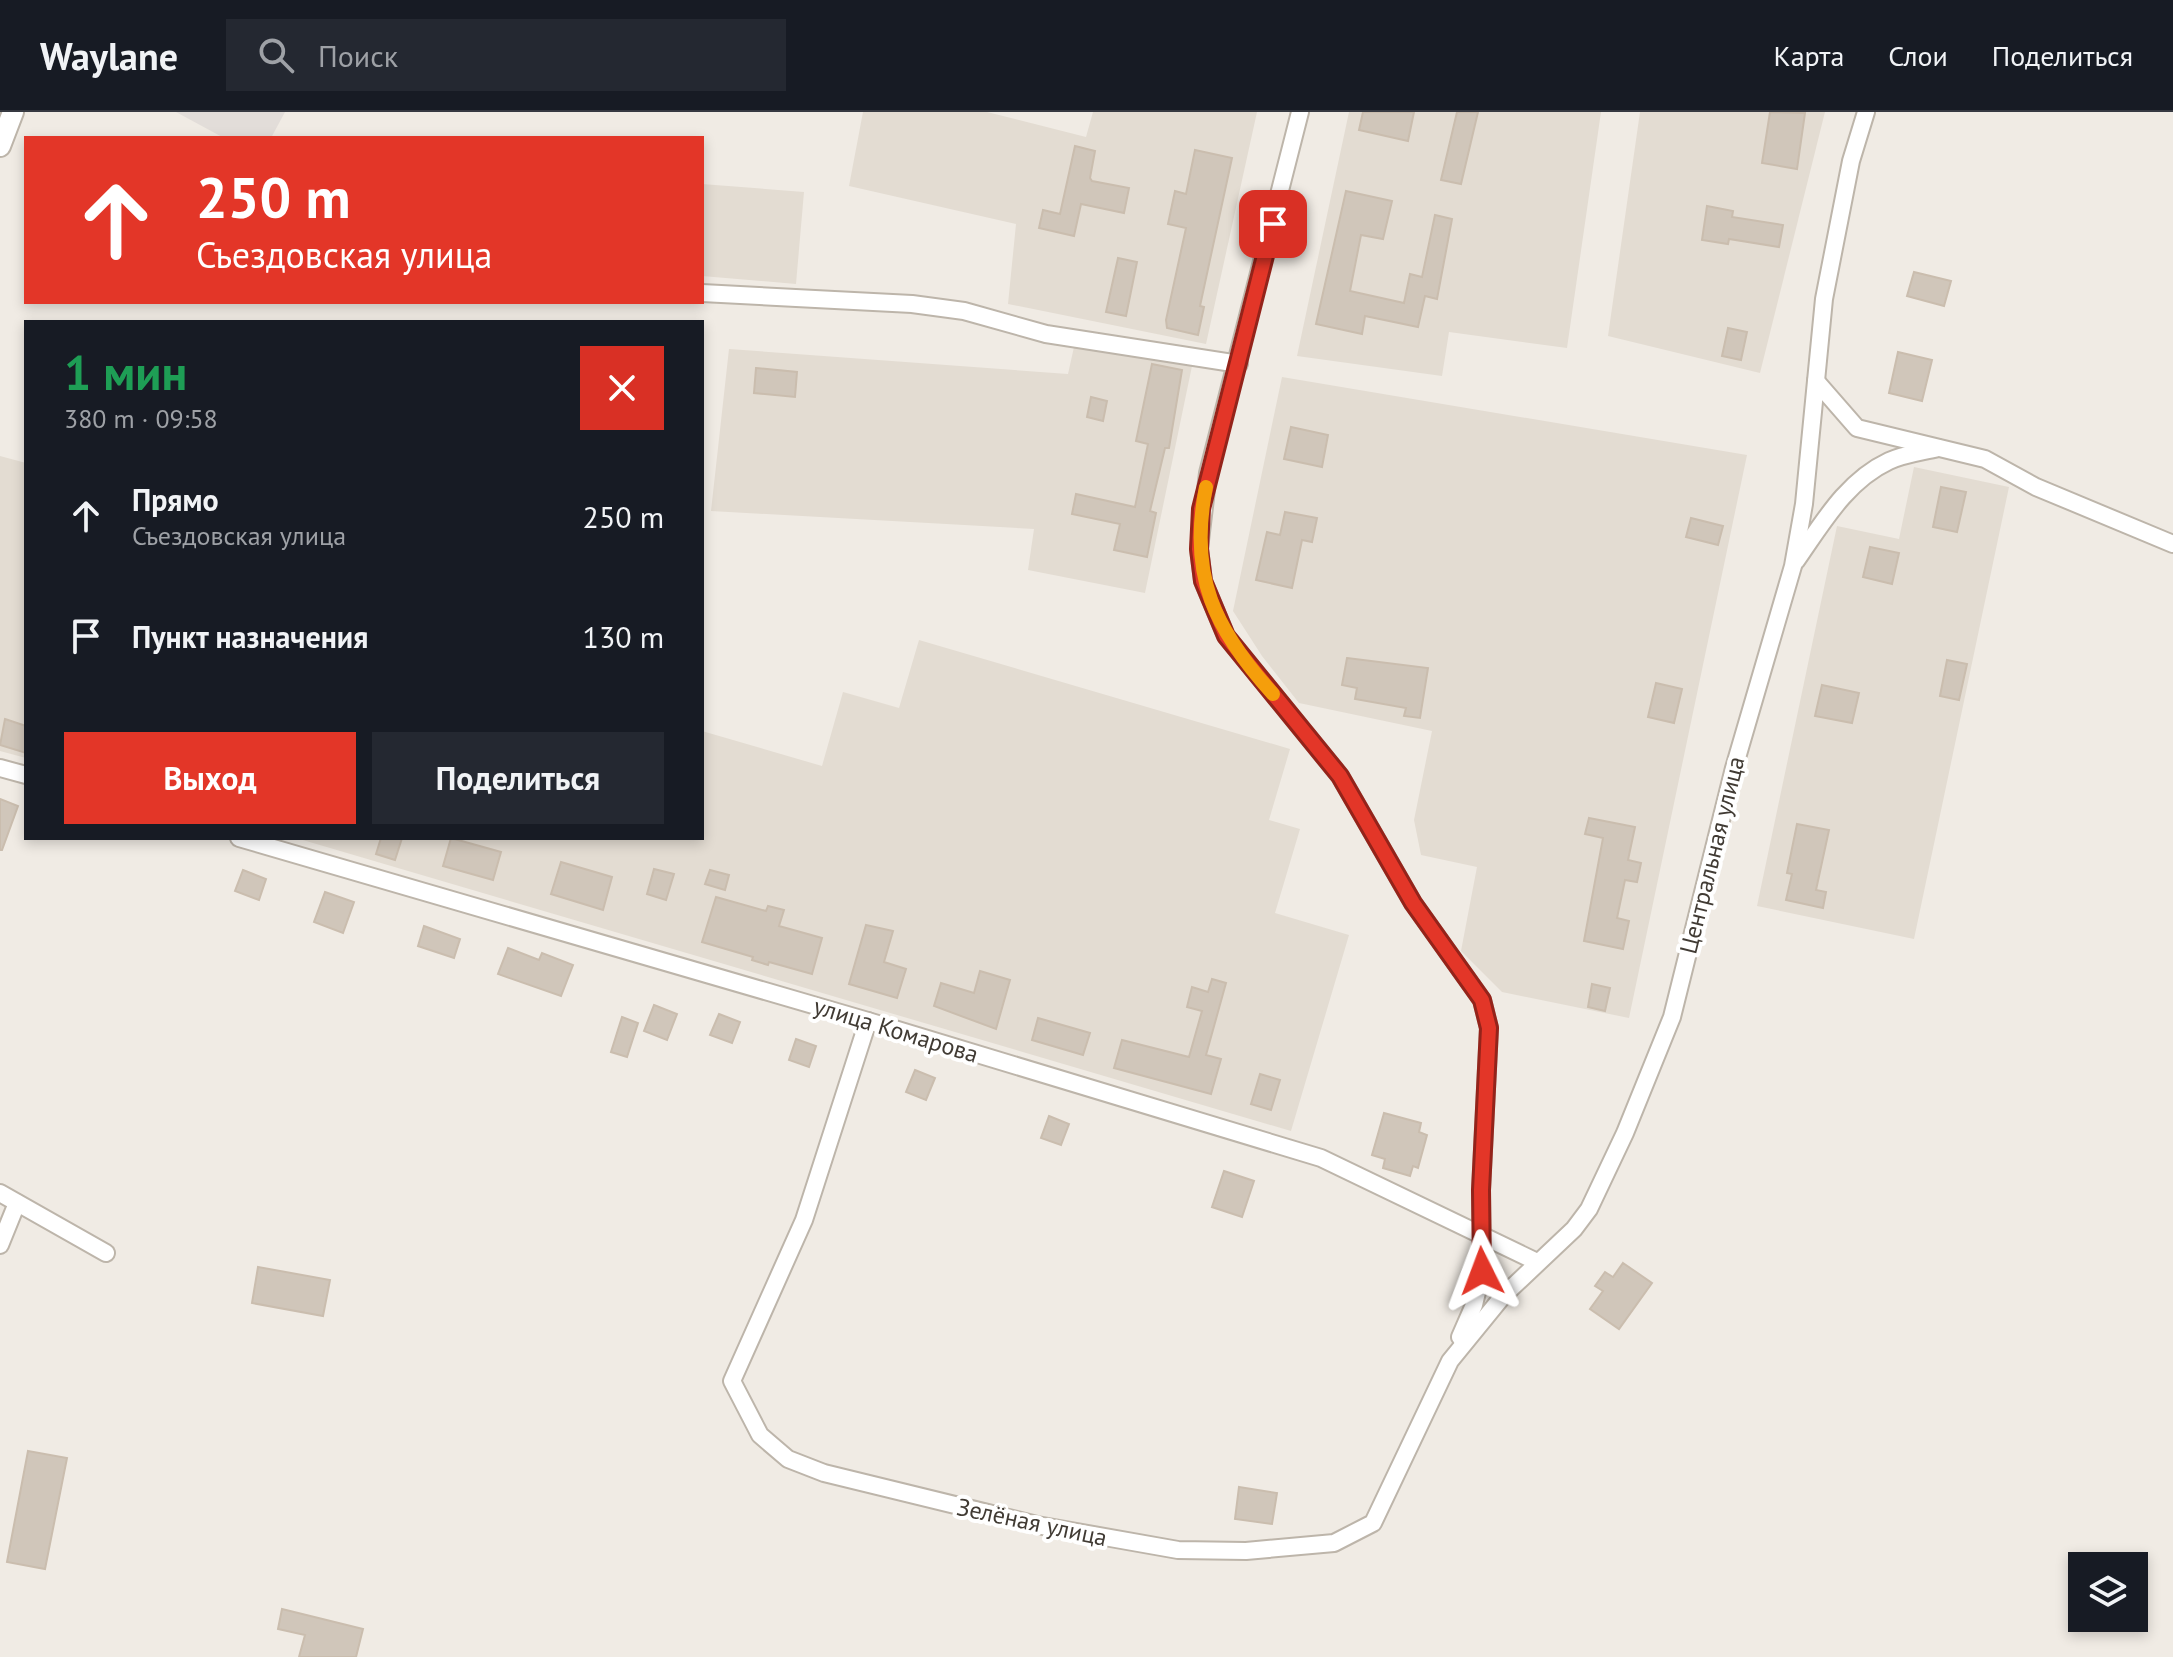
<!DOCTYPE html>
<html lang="ru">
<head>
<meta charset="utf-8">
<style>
	body { margin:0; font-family:"PT Sans",sans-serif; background:#242831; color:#f1f3f6; height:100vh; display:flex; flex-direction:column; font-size:30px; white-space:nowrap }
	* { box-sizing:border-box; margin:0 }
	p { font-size:26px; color:#9ea1a6 }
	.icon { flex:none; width:44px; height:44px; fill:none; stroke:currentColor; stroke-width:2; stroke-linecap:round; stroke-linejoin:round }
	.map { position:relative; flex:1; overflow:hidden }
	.drawer { position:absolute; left:24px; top:208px; width:680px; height:520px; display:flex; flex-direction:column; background:#171b24; border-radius:0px; box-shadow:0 4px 12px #0003 }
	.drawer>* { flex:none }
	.banner { position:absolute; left:24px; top:24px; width:680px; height:168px; border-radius:0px; box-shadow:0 4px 12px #0003; background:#e33628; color:#fff; overflow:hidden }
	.buttons { position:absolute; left:2068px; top:1440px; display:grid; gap:16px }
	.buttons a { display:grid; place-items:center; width:80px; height:80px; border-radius:0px; background:#171b24; box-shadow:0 4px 12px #0003; font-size:40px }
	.pin { position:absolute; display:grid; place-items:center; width:68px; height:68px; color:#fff; margin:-34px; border-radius:16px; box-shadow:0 4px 12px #0006 }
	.me { position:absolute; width:88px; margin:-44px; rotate:357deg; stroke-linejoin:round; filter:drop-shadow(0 0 6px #0008) }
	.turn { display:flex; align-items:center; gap:28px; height:168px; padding:0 40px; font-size:36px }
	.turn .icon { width:104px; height:104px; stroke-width:2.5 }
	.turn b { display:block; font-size:56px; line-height:68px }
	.round { display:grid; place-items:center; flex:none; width:84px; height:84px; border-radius:0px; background:#242831 }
	.summary { display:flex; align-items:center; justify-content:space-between; height:136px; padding:0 40px }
	h1 { font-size:48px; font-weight:700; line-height:60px; color:#1e9e55 }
	.cta { display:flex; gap:16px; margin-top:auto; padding:16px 40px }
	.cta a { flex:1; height:92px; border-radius:0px; background:#e33628; color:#fff; font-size:32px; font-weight:700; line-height:92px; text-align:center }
	.cta a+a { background:#242831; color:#f1f3f6 }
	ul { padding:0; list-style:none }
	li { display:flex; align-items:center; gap:24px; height:120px; padding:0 40px }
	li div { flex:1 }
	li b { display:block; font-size:30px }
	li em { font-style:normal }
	header { display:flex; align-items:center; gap:48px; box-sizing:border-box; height:112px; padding:0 40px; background:#171b24; border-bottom:2px solid #363941 }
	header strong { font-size:38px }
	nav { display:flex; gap:44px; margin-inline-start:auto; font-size:28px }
	.search { width:560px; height:72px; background:#242831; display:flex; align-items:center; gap:20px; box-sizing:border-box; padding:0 28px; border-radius:0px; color:#9ea1a6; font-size:30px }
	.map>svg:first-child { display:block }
</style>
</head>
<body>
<header>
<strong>Waylane</strong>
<div class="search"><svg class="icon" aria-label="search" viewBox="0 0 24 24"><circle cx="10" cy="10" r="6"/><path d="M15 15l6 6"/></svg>Поиск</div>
<nav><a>Карта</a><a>Слои</a><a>Поделиться</a></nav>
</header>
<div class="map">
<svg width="2173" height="1545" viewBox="0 0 2173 1545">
	<rect width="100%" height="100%" fill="#f0ebe4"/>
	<g fill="#e3dcd2">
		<path d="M863,0h124l99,25 7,-25h164l-51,232 -198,-40 8,-80 -167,-38z"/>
		<path d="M1349,0h252l-34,236 -118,-16 -7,44 -145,-20z"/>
		<path d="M1640,0h185l-65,261 -152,-37z"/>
		<path d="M702,72l102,8 -8,92 -94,-8z"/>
		<path d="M1074,235l118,19 -47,227 -117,-23 6,-41 -323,-18 18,-162 339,25z"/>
		<path d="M1282,265l465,78 -118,563 -127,-26 -41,-41 16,-84 -56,-12 -7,-35 18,-89 -133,-28 -37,-47 -29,-45z"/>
		<path d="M0,344l26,7v295l-26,-7z"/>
		<path d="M1914,355l95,20 -95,452 -157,-33 80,-380 62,13z"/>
		<path d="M919,528l371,109 -21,71 31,9 -25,84 74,22 -58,196 -995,-293h406v-107l120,35 21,-74 56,16z"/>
	</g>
	<path fill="#e2ddd9" d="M176,0h109l-14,26h-47z"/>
	<g fill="#d0c6ba" stroke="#cabdae" stroke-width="2">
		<path d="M1363,0h51l-6,29 -49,-11z"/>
		<path d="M1457,0h21l-17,72 -20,-4z"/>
		<path d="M1770,0l35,1 -8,56 -35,-6z"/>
		<path d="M1075,34l20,5 -5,27 2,3 37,7 -5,25 -43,-9 -7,32 -35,-8 4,-18 17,4z"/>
		<path d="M1195,38l37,8 -32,148 4,1 -6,28 -31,-7 -1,-8 20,-92 -18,-4 7,-33 11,3z"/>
		<path d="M1346,79l46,10 -9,38 -22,-4 -11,56 54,12 6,-29 12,3 13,-62 17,4 -15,80 -12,-3 -7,31 -53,-11 -3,18 -46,-10z"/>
		<path d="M1707,94l26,5 -1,6 51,8 -4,22 -50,-8 -1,5 -26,-4z"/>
		<path d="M1118,146l19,4 -11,54 -20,-4z"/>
		<path d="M1914,160l37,9 -7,25 -37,-10z"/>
		<path d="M1728,216l19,4 -6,28 -19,-4z"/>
		<path d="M1898,240l34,8 -10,41 -33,-8z"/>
		<path d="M1152,252l30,6 -13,78h-4l-15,63 6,2 -9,44 -33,-7 6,-26 -48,-10 4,-20 59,13 13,-63 -12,-3z"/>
		<path d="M756,256l41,4 -2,25 -41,-4z"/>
		<path d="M1091,285l16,4 -4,20 -16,-4z"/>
		<path d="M1291,315l37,8 -6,32 -38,-8z"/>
		<path d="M1941,375l25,5 -9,40 -24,-5z"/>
		<path d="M1285,400l32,6 -5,24 -10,-2 -10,48 -36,-8 11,-48 13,3z"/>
		<path d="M1691,406l32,8 -5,19 -32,-8z"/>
		<path d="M1870,435l29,6 -7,31 -29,-7z"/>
		<path d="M1347,546l81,10 -8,50 -16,-2 2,-8 -51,-9 2,-11 -15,-3z"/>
		<path d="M1947,548l20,4 -8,36 -19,-4z"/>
		<path d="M1656,571l26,6 -8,34 -26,-6z"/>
		<path d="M1822,573l37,8 -7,30 -37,-7z"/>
		<path d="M5,607l21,7v27l-26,-8z"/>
		<path d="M0,687l18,7 -16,44h-2z"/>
		<path d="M1589,706l46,9 -7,33 13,3 -4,19 -12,-2 -8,38 12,3 -6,28 -39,-8 19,-103 -18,-4z"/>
		<path d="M1797,712l32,6 -13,60 10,2 -3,16 -37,-8 6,-26 -5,-1z"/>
		<path d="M381,726h21l-7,22 -19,-6z"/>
		<path d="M451,726l50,14 -8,28 -50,-14z"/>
		<path d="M561,750l51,15 -9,33 -52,-16z"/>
		<path d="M654,757l20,5 -8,26 -19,-6z"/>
		<path d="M243,758l23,9 -7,21 -24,-9z"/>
		<path d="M710,758l19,5 -4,15 -20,-6z"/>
		<path d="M325,780l29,10 -11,31 -29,-11z"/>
		<path d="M716,785l50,14 2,-5 16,4 -5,16 43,12 -10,36 -43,-12 -1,3 -16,-5 1,-3 -51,-15z"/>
		<path d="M866,813l27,6 -9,31 22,7 -9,29 -48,-14z"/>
		<path d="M424,814l36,13 -6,19 -36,-12z"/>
		<path d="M508,836l31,12 3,-7 31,12 -12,31 -63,-22z"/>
		<path d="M980,859l30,9 -14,49 -62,-23 7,-23 33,10z"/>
		<path d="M1212,867l14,4 -20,72 15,4 -10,35 -97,-26 8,-28 67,17 13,-46 -15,-4 5,-20 16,5z"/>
		<path d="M1592,872l18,4 -5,23 -17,-4z"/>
		<path d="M654,893l23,9 -10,26 -23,-9z"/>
		<path d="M719,902l21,8 -8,21 -22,-8z"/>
		<path d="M622,905l16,6 -11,34 -16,-5z"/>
		<path d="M1038,906l52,15 -7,22 -51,-15z"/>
		<path d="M796,927l20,7 -7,21 -20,-7z"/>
		<path d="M915,958l20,8 -9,22 -20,-8z"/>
		<path d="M1260,962l20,6 -9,30 -20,-6z"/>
		<path d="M1384,1001l37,10 -2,9 8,3 -9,33 -5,-2 -3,10 -27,-8 2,-9 -13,-4z"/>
		<path d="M1049,1004l20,8 -8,21 -20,-7z"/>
		<path d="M1224,1059l30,10 -12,36 -30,-10z"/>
		<path d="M1623,1151l29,20 -33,46 -29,-20 13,-18 -8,-5 10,-14 8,5z"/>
		<path d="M258,1155l72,13 -7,36 -71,-13z"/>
		<path d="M28,1339l39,7 -22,111 -38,-7z"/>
		<path d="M1239,1375l38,6 -5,31 -37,-5z"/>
		<path d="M282,1497l81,20 -7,28h-57l6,-22 -27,-6z"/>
	</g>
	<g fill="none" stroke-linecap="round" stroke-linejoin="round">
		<defs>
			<g id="minor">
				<path d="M1300,0l-92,361 -9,76 4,32 23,55 114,140 73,127 69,97 7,28 -8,162 1,81 -8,34 -14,32"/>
				<path d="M702,181l210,11 52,7 82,23 193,30"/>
				<path d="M1816,269l41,47 128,31 51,28 137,57"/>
				<path d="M1796,449c26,-37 50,-80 93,-100 15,-7 33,-9 49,-13"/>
				<path d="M0,656l26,7"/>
				<path d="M239,726l629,183 453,137 216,104"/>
				<path d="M868,909l-64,199 -72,161 28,54 28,24 36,14 213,52 141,25 68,1 88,-8 39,-20 77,-162 53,-65 71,-67 15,-20 36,-76 47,-116 62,-249 59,-202 11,-62 20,-205 27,-138 15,-49"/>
				<path d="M0,1081l106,60"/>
				<path d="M0,1133l17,-42"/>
			</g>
			<path id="tertiary" d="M0,34l13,-34"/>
		</defs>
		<use href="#minor" stroke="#bdb5aa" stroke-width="20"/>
		<use href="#tertiary" stroke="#bdb5aa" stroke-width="24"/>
		<use href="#minor" stroke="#fff" stroke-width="16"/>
		<use href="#tertiary" stroke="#fff" stroke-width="20"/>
	</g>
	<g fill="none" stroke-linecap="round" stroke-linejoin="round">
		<defs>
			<path id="route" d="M1273,112l-72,285 -2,40 4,32 23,55 114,140 73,127 69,97 7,28 -8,162 1,81"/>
		</defs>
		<use href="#route" stroke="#94231a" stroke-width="20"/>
		<use href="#route" stroke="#e33628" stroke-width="14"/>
		<path stroke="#f59e0b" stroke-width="14" d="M1206,375c-18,89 9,143 67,207"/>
	</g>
	<g text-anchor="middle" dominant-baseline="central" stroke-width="8" stroke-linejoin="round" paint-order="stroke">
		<g font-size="24" fill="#413b34" stroke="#fff">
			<text transform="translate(1712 743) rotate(-76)">Центральная улица</text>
			<text transform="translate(896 918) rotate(17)">улица Комарова</text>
			<text transform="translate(1032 1410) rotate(12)">Зелёная улица</text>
		</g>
	</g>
</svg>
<div class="buttons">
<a><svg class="icon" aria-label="layers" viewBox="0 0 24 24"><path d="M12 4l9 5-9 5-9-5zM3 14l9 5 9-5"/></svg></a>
</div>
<div class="pin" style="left:1273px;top:112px;background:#d93025"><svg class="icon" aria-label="arrive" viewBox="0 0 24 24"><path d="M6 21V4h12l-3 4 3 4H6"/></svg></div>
<svg class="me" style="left:1482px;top:1159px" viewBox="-20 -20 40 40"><path d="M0-17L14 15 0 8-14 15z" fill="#e33628" stroke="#fff" stroke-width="4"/></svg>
<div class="banner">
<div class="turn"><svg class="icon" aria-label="ahead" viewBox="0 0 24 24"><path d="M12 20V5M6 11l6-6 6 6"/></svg><div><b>250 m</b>Съездовская улица</div></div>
</div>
<section class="drawer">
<div class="summary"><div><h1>1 мин</h1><p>380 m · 09:58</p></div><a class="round" style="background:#d93025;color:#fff"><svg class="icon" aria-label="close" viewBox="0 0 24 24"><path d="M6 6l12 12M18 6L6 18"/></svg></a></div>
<ul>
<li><svg class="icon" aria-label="ahead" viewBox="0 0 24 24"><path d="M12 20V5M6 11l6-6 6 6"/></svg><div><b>Прямо</b><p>Съездовская улица</p></div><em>250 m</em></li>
<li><svg class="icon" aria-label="arrive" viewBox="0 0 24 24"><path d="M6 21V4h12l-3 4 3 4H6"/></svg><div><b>Пункт назначения</b></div><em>130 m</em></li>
</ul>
<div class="cta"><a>Выход</a><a>Поделиться</a></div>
</section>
</div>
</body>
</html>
